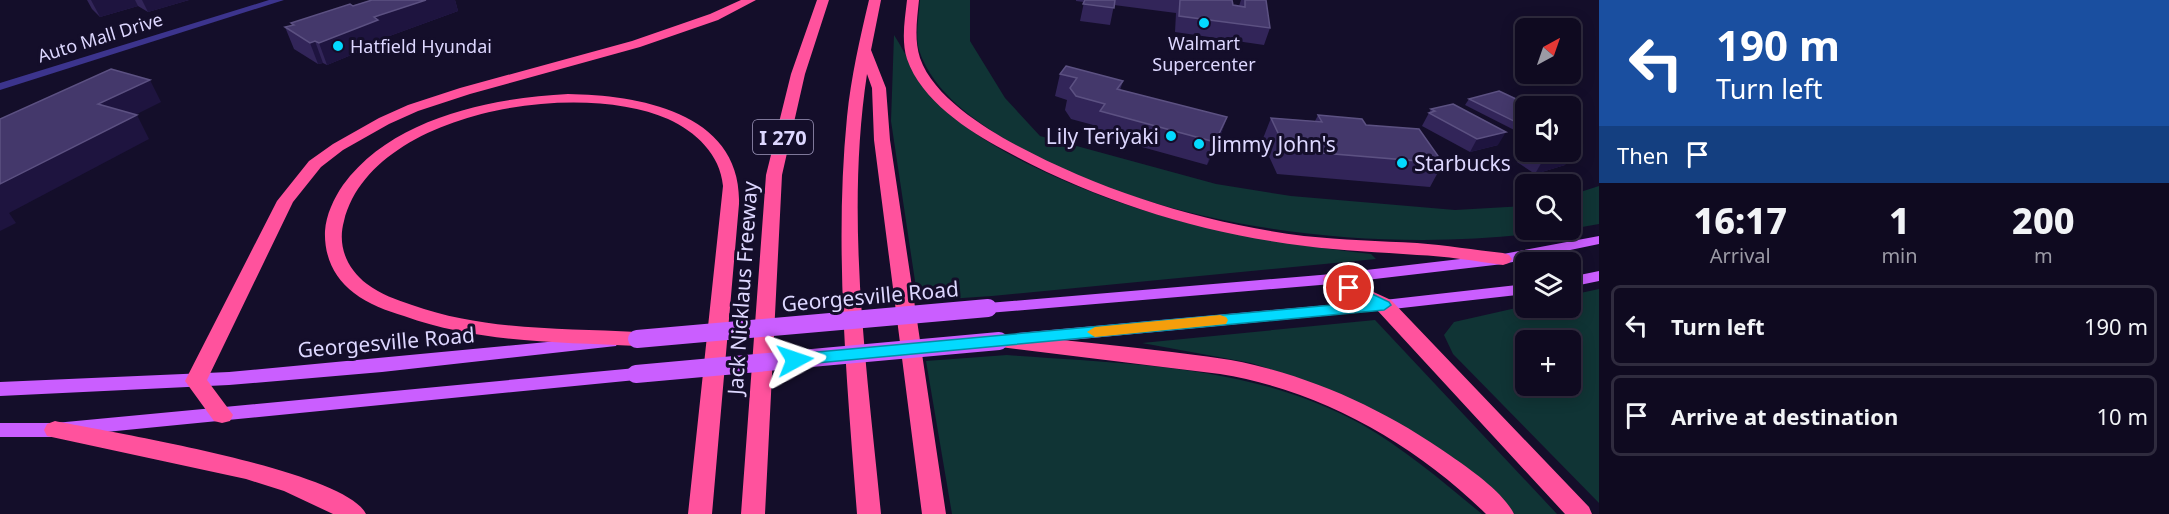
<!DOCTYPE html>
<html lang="en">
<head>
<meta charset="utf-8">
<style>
	body { margin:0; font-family:"Noto Sans",sans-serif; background:#1d182d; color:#f1f3f6; height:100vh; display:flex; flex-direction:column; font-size:22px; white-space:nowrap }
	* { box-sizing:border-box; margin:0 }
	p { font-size:20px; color:#9b9aa5 }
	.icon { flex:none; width:33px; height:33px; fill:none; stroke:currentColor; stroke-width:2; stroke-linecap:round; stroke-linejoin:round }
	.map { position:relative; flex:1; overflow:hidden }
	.drawer { display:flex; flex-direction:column; background:#0f0a20; width:570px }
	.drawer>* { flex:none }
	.guide { background:#1a4fa0; color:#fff; overflow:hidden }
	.needle { width:39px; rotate:40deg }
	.fabs { position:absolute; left:1515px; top:18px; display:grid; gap:12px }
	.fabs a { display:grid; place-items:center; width:66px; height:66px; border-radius:9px; background:#0f0a20; box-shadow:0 3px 15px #0003,0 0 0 2px #2f2b3e; font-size:30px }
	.pin { position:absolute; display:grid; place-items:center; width:51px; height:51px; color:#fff; margin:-26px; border:3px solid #fff; border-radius:50%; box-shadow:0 2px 6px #0007 }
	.me { position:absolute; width:66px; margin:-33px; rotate:85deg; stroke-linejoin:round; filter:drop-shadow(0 0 4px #0008) }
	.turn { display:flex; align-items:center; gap:21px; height:126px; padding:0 18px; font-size:27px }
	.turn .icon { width:78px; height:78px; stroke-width:2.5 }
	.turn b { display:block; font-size:42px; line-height:51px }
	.then { display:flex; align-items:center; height:57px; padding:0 18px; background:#0003; gap:12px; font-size:22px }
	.eta { display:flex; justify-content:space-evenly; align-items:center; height:102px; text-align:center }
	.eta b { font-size:36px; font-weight:800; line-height:42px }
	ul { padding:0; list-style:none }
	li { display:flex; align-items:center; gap:18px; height:81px; margin:0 12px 9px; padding:0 6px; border:3px solid #2f2b3e; border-radius:9px }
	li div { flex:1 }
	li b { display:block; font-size:22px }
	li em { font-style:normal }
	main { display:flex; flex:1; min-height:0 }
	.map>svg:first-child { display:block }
</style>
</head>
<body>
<main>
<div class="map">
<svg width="1599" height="514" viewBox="0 0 1599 514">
	<rect width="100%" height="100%" fill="#140e2a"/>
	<g fill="#103435" fill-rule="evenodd">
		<path d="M920,0h50v41l35,57 35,38 176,48 75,12 164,14 70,-4 1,24h44l1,-35 28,-9v38c-185,35 -421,14 -586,-80 -37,-22 -80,-51 -94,-94 -4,-14 0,-35 1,-50z"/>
		<path d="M894,35c14,21 21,43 38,62 34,36 81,61 126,81 100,45 204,64 313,76l5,5 -384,37 -74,5 -27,-180z"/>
		<path d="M1599,289v214l-146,-149 -9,-19 10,-13 71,-16 1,2h44l1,-13zM1570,340v46h-44v-46z"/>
		<path d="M1375,320l182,194h-43l-213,-135 -50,-16 -109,-20z"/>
		<path d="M1007,355c120,9 246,9 354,69 44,25 82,58 121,90h-530l-26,-153z"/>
	</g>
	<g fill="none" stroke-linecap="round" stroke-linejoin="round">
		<path fill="#3c348d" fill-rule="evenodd" d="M269,0h15l-284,90v-7z"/>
		<g fill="#ca5eff" fill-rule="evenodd">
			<path d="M1599,236v8l-96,20 -171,20 -344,29 -6,-1 -2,-4 2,-4 6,-1 344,-29 171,-20z"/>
			<path d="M1599,271v10l-29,6v-10z"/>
			<path d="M1526,284v10l-142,16 -366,35 -6,-2 -2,-4 2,-4 6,-2 366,-33z"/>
			<path d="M610,336l6,2 2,4 -2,4 -234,26 -153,13 -229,11v-14l229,-10z"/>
			<path d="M636,368l6,1 3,5 -3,5 -6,1 -581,57h-55v-14h55z"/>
		</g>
		<g fill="#ff529d" fill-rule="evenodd">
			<path d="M741,0h15l-38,20 -78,27 -170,47 -52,17 -29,13 -46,26 -22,17 -28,35 -86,178 26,35 -3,6 -8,2 -8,-2 -29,-40 92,-180 32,-40 24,-17 46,-26 29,-13 52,-17 172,-47 78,-27z"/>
			<path d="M817,0h12l-24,74 -23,101 -17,339h-24l25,-339 25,-101z"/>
			<path d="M869,0h12l-10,50 15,38 4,52 56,374h-24l-48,-374 -2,-52 -5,-14c-22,145 0,295 14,440h-24c-10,-132 -23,-266 -10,-397 4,-40 13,-79 22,-117z"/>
			<path d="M907,0h12c-2,19 -5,40 1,58 13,38 63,69 96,87 90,48 188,78 288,91 38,4 76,5 113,7 29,2 57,7 86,10l6,2 3,4 -3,4 -6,2c-28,-4 -57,-9 -86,-10 -37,-3 -75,-4 -112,-9 -105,-13 -208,-45 -301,-96 -36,-19 -83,-50 -97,-91 -6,-19 -2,-40 0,-59z"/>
			<path d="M568,94c70,1 174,18 171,110l-27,310h-24l35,-328c-3,-32 -27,-54 -55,-67 -90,-40 -297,-8 -324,102 -7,25 3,48 23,63 13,10 30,16 45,21 73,26 150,23 225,27l7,2 3,5 -3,5 -7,2c-79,-4 -158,-3 -233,-30 -17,-5 -36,-12 -50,-23 -20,-15 -30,-37 -29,-62 1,-16 9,-33 18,-46 49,-67 147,-87 225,-91z"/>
			<path d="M1332,273l59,27 198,207 3,7h-27l-188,-204 -52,-27 -2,-4 2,-4z"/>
			<path d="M999,334c58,5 115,11 173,18 31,4 63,7 94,16 67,18 128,48 185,88 19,13 53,37 63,58h-28c-72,-71 -166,-124 -266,-140l-228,-28 -3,-5 3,-5z"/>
			<path d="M55,421c54,11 290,49 311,93h-33l-49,-23 -38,-12 -199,-43 -3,-6 3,-6z"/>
		</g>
		<g stroke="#ca5eff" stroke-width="18">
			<path d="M637,339l351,-31"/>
			<path d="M636,374l363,-33"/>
		</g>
	</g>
	<g fill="#322559">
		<path d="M87,0h102l-41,12 -10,-6 -38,11 -8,-8z"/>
		<path d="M372,0h83l3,11 -74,27 1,3 -58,24 -4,-2 -5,1 -24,-15 -9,-22 7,-2 -1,-2z"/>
		<path d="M1076,0h156l1,5 6,1 2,-6h25l4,28 -6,17 -89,-13 1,-19 -62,-8 -4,20 -30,-4 4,-19 -8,-1z"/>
		<path d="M1060,74l63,7 -3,9 107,27 -8,23 -12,25 -112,-31 2,-8 -26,-7 -6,-9 2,-10 -12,-4z"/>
		<path d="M1469,99l57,7v30l-61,-31z"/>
		<path d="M1431,109l67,36 -28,7 -48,-26z"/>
		<path d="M1318,115l48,10 77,38 -13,24 -153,-13 -15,-33 9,-23 44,3z"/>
		<path d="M1525,149l1,3h44l-5,13 -30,9 -18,-12z"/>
	</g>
	<g fill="#1e143f">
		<path d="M91,0h44l3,6 -38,11z"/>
		<path d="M142,0h47l-41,12z"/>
		<path d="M426,0h29l3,11 -74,27 1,3 -58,24 -8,-22 55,-26z"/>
		<path d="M315,41l8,22 -5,1 -8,-21z"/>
		<path d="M150,80l11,22 -50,25 -13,-23z"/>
		<path d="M137,115l12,24 -140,74 7,10 -16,8v-47z"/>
		<path d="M1227,117l-8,23 -12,25 8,-23z"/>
		<path d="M1506,132l-8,13 -28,7 7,-13z"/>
		<path d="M1574,152l-9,13 -30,9 8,-14z"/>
	</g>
	<g fill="#44386b" stroke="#5c5182" stroke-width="1.5">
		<path d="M372,0h54l-52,17 4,3 -59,23 -4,-2 -5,2 -25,-16 9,-2 -3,-2 59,-19 3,2z"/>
		<path d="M1085,0h30l-1,8 -31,-4z"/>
		<path d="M1180,0h52l1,5 12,2v-7h21l4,28 -91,-12z"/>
		<path d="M1066,66l57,15 -6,8 110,28 -12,25 -115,-31 5,-7 -29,-8 -6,-8 7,-10 -17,-4z"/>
		<path d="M111,69l39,11 -52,24 39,11 -137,69v-65z"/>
		<path d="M1499,91l32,15h-5v21l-57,-28z"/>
		<path d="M1453,104l53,28 -29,7 -48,-26 6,-2 -4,-2z"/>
		<path d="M1318,115l44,4 4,6 53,4 24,34 -157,-13 -15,-32 51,4z"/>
		<path d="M1570,150l4,2 -31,8 -14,-8h41z"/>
	</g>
	<path fill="#03daff" stroke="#028ea6" stroke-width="1.5" d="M1349,283l40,19 2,3 -7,5 -589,55 -6,-1 -2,-4 2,-4 6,-2 570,-52 -21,-11 -2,-3 2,-3z"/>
	<path fill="#f59e0b" d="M1220,315l6,2 2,3 -2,4 -131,13 -8,-5 8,-5z"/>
	<g fill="#03daff" stroke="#140e2a" stroke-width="2">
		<circle cx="1204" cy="23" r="6"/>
		<circle cx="338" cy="46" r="6"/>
		<circle cx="1171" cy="136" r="6"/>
		<circle cx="1199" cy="144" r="6"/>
		<circle cx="1402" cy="163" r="6"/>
	</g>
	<g text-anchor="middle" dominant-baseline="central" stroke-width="6" stroke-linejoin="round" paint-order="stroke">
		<g font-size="18" fill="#ddd7ff" stroke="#140e2a">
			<text transform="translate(100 37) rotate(-17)">Auto Mall Drive</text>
		</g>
		<g font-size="18" fill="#ddd7ff" stroke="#140e2a">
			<text x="1204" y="43">Walmart<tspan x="1204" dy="21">Supercenter</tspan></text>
			<text x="350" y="46" text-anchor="start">Hatfield Hyundai</text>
		</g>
		<rect fill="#140e2a" stroke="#a19bbf" stroke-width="1.5" x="753" y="120" width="60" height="34" rx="4.5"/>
		<g font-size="20" font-weight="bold" fill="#ddd7ff">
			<text x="783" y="137">I 270</text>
		</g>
		<g font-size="21" fill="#ddd7ff" stroke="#140e2a" text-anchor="start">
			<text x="1159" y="136" text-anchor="end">Lily Teriyaki</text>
			<text x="1211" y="144">Jimmy John's</text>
			<text x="1414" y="163">Starbucks</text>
		</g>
		<g font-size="21" fill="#ddd7ff" stroke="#140e2a">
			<text transform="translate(742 288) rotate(-86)">Jack Nicklaus Freeway</text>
			<text transform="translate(870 296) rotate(-5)">Georgesville Road</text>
			<text transform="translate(386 342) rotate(-5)">Georgesville Road</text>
		</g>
	</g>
</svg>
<div class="fabs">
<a><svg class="needle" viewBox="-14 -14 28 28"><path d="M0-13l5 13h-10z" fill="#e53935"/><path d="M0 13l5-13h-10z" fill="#9b9aa5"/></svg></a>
<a><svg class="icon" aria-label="sound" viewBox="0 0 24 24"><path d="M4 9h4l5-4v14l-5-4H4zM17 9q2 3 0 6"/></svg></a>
<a><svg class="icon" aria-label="search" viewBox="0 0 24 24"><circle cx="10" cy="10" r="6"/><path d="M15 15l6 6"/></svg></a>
<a><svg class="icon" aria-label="layers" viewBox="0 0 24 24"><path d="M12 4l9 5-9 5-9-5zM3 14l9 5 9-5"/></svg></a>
<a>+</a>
</div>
<div class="pin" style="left:1349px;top:288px;background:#d93025"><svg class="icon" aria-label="arrive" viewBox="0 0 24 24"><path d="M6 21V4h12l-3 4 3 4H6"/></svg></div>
<svg class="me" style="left:795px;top:360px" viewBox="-20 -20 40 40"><path d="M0-17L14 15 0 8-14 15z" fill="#03daff" stroke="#fff" stroke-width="4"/></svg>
</div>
<section class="drawer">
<div class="guide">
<div class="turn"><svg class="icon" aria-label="left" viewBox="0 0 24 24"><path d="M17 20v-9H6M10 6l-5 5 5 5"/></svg><div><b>190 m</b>Turn left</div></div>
<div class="then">Then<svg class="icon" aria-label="arrive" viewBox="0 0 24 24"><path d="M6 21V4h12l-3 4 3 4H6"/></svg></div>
</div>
<div class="eta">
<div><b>16:17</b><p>Arrival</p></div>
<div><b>1</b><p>min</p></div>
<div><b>200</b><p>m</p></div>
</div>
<ul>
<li><svg class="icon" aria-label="left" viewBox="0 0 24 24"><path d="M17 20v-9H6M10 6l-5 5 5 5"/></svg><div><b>Turn left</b></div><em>190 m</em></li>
<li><svg class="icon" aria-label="arrive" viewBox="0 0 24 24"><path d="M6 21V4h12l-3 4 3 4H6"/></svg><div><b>Arrive at destination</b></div><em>10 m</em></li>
</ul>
</section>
</main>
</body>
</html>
